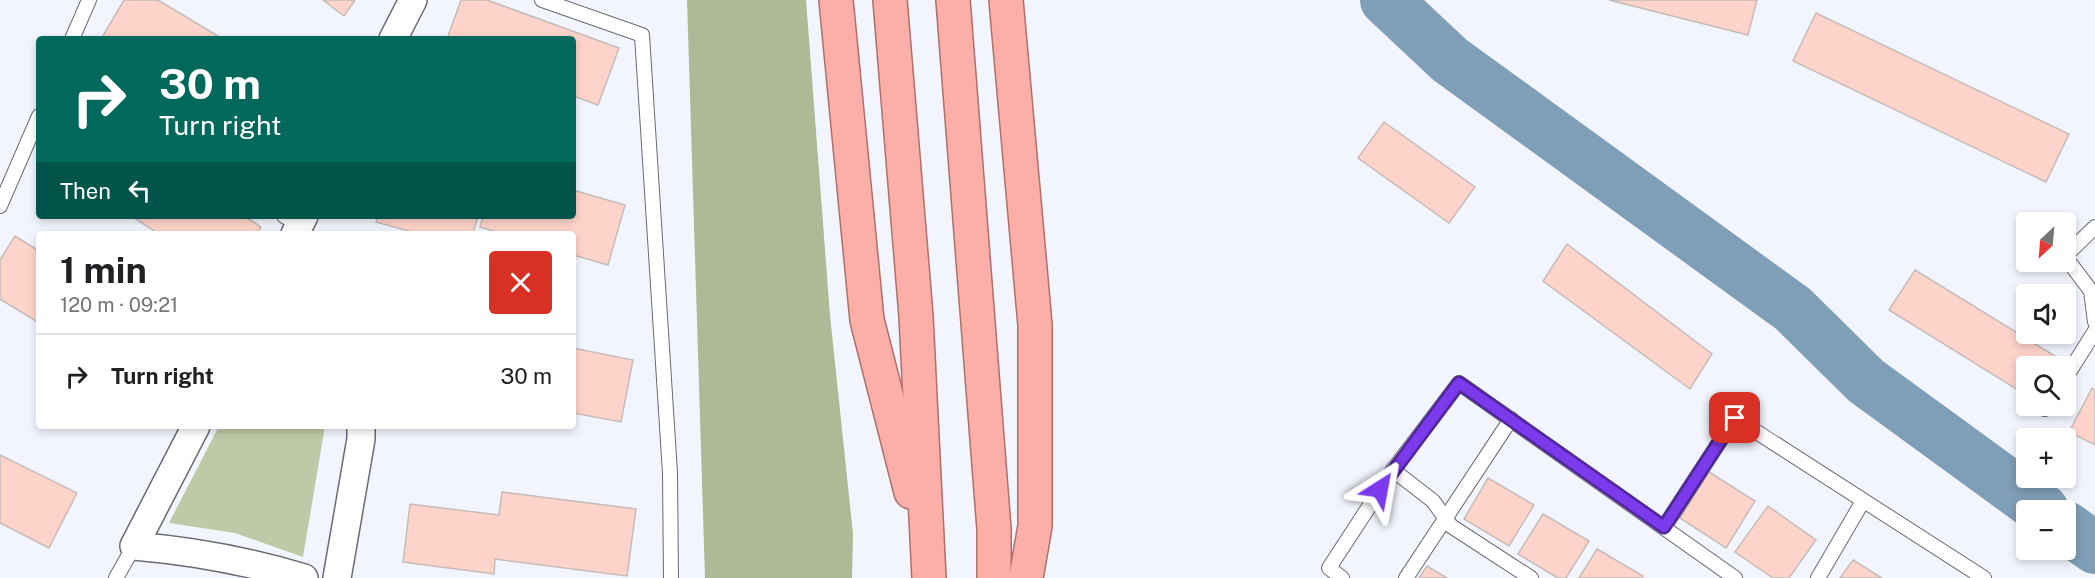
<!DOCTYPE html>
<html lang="en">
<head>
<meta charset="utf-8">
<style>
	body { margin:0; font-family:"Public Sans",sans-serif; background:#f2f2f2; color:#202124; height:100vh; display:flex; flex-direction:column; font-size:22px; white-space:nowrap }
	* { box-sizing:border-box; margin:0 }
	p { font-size:20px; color:#757577 }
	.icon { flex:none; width:33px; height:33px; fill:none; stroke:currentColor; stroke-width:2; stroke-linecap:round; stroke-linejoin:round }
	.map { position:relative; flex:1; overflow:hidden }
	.drawer { position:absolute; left:36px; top:231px; width:540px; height:198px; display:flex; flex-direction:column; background:#fff; border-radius:6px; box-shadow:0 3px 9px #0003 }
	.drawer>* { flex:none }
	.top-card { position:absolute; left:36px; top:36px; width:540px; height:183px; border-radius:6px; box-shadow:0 3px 9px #0003; background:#00695c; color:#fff; overflow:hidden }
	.needle { width:39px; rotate:206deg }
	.fabs { position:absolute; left:2016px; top:212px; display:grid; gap:12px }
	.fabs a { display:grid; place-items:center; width:60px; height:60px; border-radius:6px; background:#fff; box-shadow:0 3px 9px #0003; font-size:30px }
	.pin { position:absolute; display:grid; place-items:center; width:51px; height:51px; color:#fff; margin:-26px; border-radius:12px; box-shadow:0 3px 9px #0006 }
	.me { position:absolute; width:66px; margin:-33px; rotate:34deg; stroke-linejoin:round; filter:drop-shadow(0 0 4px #0008) }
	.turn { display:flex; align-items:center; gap:21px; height:126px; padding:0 24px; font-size:27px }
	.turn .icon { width:78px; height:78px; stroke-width:2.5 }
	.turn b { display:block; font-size:42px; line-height:51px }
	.then { display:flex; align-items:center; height:57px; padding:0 24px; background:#0003; gap:12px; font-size:22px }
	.round { display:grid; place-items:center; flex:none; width:63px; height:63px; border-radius:6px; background:#f2f2f2 }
	.head { display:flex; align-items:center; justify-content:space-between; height:102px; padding:0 24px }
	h1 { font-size:36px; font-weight:700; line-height:45px }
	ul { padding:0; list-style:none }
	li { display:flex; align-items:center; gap:18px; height:84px; padding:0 24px; border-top:2px solid #e0e0e0 }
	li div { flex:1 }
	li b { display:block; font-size:22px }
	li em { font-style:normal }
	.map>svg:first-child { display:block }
</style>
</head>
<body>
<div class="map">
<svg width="2095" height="578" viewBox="0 0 2095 578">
	<rect width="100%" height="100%" fill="#f3f5fe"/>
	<path fill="#c0c9a7" d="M219,426h106l-22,131 -68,-24 -66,-10z"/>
	<path fill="#b0b995" d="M687,0h119l24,315 23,219 -1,44h-147z"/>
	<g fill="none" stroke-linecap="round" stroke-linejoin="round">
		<g stroke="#7f9eb7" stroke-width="52">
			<path d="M1386,0l64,60 343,249 73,72 177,129"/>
			<path d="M2066,527l29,21"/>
		</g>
	</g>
	<g fill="#fed4ca" stroke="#c5bbb9" stroke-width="1.5">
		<path d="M124,0h34l65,39h-122z"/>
		<path d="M323,0h32l-11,16z"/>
		<path d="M461,0h26l132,48 -21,57 -25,-9v-57h-126z"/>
		<path d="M1609,0h148l-9,35z"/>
		<path d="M1816,13l253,121 -23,48 -253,-121z"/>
		<path d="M1384,122l91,65 -26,36 -91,-65z"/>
		<path d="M573,190l52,15 -17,60 -35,-10v-21h-70l-23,-7 3,-11h90z"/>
		<path d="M131,216h113l17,11 -4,7h-98z"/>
		<path d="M378,216h100l-5,18h-54l-43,-12z"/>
		<path d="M15,236l24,15v72l-39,-24v-39z"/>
		<path d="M1567,244l145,110 -22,35 -147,-108z"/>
		<path d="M1915,270l143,88 -5,8h-27v29l-137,-85z"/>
		<path d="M573,348l60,12 -12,62 -48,-9z"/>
		<path d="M2092,388l3,2v55l-26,-13z"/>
		<path d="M0,455l77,38 -28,55 -49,-25z"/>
		<path d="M1709,472l46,29 -29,47 -46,-30z"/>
		<path d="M1488,478l46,27 -25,41 -45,-27z"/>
		<path d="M502,492l134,17 -9,67 -132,-17 -1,15 -91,-12 7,-58 89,11z"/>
		<path d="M1768,506l48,34 -27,38h-16l-38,-26z"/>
		<path d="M1543,514l46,27 -23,37h-8l-40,-24z"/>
		<path d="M1597,549l46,27 -1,2h-63z"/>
		<path d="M1853,560l29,18h-42z"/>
		<path d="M1427,566l20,12h-28z"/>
	</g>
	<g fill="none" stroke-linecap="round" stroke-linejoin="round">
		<defs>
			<g id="service">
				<path d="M542,0l100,35 28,438 1,105"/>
				<path d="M72,39l17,-39"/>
				<path d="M0,206l39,-90"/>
				<path d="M284,216l16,9"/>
				<path d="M2066,255l29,-28"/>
				<path d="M2066,258l25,33 4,31"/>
				<path d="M2066,377l29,-46"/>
				<path d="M2045,409l3,-4"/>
				<path d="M1393,470l66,-87 276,195"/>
				<path d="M1664,527l71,-109 249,160"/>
				<path d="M116,578l18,-32"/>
				<path d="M1342,578l-13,-10 64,-98 40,31 18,25 80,52"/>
				<path d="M1406,578l105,-159"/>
				<path d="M1818,578l45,-77"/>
			</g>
			<g id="minor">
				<path d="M393,39l20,-39"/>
				<path d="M295,234l9,-18"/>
				<path d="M196,426l-62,120c58,5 114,15 170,32"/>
				<path d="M337,578l24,-139v-13"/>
			</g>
			<g id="trunk">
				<path d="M836,0l31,320 44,172"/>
				<path d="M890,0l26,316 13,262"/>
				<path d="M953,0l41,529v49"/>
				<path d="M1006,0l29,325v201l-9,52"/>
			</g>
		</defs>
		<use href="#service" stroke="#696a72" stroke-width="16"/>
		<use href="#minor" stroke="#696a72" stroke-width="30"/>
		<use href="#trunk" stroke="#ae706b" stroke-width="36"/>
		<use href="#service" stroke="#fff" stroke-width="14"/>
		<use href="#minor" stroke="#fff" stroke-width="27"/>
		<use href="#trunk" stroke="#fcafa8" stroke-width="33"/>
	</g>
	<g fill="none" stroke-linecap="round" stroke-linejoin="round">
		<defs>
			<path id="route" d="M1380,489l79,-106 205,144 71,-109"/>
		</defs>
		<use href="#route" stroke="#51269a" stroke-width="15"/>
		<use href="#route" stroke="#7c3aed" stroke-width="10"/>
	</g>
</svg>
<div class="fabs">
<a><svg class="needle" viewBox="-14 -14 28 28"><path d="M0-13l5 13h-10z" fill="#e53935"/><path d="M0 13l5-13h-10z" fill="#757577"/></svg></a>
<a><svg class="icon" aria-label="sound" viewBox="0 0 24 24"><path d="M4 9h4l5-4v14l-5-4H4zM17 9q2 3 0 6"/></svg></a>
<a><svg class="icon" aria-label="search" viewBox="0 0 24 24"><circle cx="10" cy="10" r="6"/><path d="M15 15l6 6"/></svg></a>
<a>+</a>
<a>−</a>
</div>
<div class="pin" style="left:1735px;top:418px;background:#d93025"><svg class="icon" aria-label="arrive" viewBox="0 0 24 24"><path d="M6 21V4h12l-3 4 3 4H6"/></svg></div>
<svg class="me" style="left:1380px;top:489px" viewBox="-20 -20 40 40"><path d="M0-17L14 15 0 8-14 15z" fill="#7c3aed" stroke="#fff" stroke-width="4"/></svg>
<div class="top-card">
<div class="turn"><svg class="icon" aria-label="right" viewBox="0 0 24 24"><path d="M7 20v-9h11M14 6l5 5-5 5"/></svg><div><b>30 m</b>Turn right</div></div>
<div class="then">Then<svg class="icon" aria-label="left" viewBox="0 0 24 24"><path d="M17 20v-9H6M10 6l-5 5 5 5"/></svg></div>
</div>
<section class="drawer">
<div class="head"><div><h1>1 min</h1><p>120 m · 09:21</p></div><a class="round" style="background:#d93025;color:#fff"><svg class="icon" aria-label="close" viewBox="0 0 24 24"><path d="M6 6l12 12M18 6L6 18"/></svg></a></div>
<ul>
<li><svg class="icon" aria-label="right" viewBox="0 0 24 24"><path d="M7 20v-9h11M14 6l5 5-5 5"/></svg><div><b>Turn right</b></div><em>30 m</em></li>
</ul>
</section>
</div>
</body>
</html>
